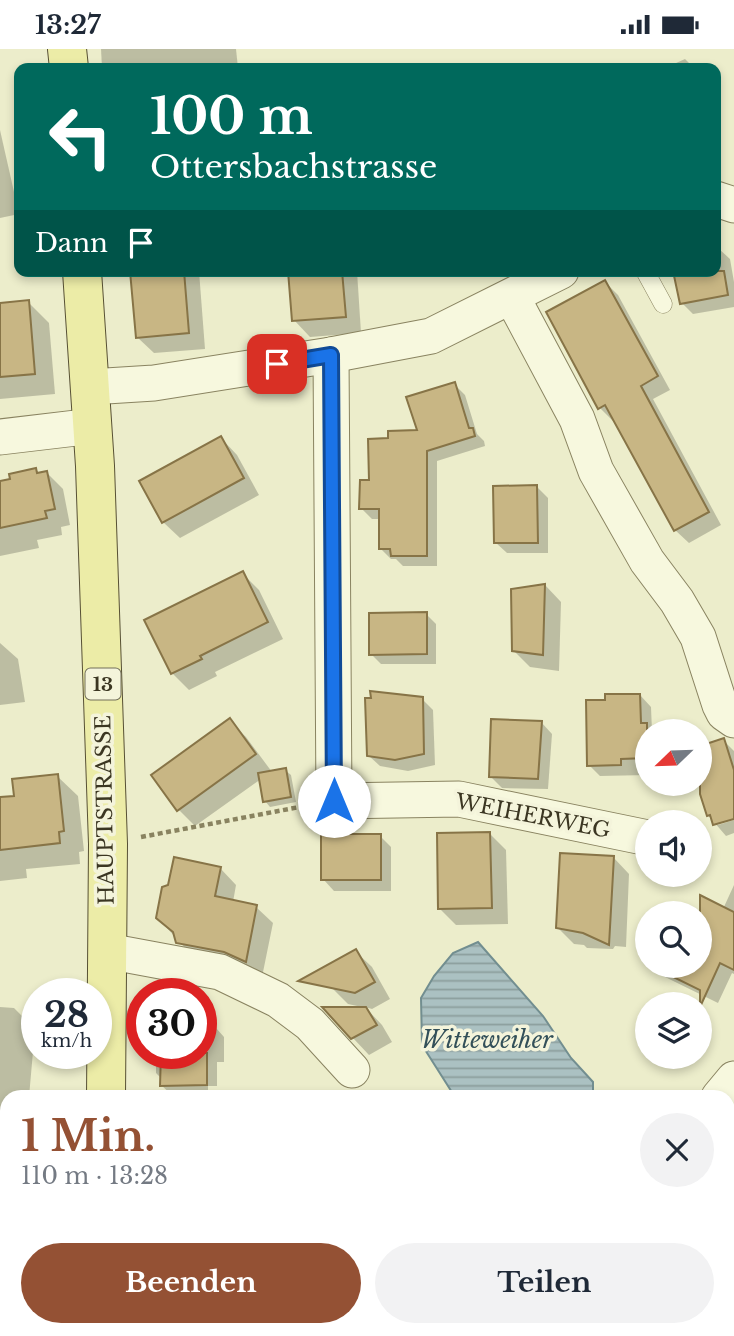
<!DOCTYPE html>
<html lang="de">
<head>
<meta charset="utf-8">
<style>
	body { margin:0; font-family:"Libre Baskerville",serif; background:#f2f2f3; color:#1f2937; height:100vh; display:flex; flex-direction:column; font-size:26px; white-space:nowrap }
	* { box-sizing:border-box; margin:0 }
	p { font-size:23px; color:#747a83 }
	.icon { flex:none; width:38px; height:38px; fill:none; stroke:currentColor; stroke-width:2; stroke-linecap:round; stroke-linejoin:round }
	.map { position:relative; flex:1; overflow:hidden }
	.sheet { position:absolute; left:0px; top:1041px; width:735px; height:247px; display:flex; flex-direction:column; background:#fff; border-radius:21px 21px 0 0; box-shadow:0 4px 10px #0003 }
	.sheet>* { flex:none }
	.banner { position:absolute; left:14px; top:14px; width:707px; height:214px; border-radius:14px; box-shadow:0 4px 10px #0003; background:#00695c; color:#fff; overflow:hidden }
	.needle { width:46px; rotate:247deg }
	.controls { position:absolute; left:635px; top:670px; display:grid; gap:14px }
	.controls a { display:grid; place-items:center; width:77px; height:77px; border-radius:50%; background:#fff; box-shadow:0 4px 10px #0003; font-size:35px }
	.speed { position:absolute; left:21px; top:929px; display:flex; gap:14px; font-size:35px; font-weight:700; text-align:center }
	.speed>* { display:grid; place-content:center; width:91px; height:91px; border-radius:50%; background:#fff; box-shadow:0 4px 10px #0003; line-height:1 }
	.speed small { font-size:18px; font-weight:400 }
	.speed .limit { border:10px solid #d22; background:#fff; color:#111 }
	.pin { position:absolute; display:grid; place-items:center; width:60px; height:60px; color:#fff; margin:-30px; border-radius:14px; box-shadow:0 4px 10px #0006 }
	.me { position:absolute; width:77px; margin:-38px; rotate:0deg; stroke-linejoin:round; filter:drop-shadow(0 0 5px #0008) }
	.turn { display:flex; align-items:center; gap:24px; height:147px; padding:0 21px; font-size:32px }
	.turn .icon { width:91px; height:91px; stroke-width:2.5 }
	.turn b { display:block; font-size:49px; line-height:60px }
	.then { display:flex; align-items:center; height:66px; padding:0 21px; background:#0003; gap:14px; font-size:26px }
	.round { display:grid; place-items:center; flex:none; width:74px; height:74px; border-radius:37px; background:#f2f2f3 }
	.head { display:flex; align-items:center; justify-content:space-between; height:119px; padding:0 21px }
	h1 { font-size:42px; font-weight:800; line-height:52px; color:#945134 }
	.button { display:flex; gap:14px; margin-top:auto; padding:14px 21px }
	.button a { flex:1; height:80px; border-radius:42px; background:#945134; color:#fff; font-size:28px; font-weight:800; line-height:80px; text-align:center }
	.button a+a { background:#f2f2f3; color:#1f2937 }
	.status { display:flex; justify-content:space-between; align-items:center; height:49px; padding:0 35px; background:#fff; direction:ltr }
	.status svg { height:19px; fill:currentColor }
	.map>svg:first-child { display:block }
</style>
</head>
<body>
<div class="status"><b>13:27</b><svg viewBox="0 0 49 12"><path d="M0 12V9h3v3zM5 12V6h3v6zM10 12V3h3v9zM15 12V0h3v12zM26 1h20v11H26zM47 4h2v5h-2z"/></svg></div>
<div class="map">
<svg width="734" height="1287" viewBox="0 0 734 1287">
	<defs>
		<pattern id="water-rules" width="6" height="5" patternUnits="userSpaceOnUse" patternTransform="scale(1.75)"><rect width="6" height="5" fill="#abc1c2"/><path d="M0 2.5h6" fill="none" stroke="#8c9e9d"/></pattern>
	</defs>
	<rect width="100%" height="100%" fill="#ecedcb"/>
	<path fill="url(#water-rules)" stroke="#728e90" stroke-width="2" d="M478,893l65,74 28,42 22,24v15h-138l-33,-52 -1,-47 13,-22 19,-23z"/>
	<g fill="#0003">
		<path d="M101,0h135l2,19h-136z"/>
		<path d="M685,10l9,9h-29z"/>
		<path d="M0,81l19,84 -19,4z"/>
		<path d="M716,199h2l12,11 4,23v25l-41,7 -11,-11 34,-32z"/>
		<path d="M132,222h67l6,78 -51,4 -17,-16z"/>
		<path d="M290,222h67l4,62 -51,4 -16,-17z"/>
		<path d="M605,233l13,13 52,95 -17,9 68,126 -32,18 -14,-13 -60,-110 -2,1 -13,-13z"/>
		<path d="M28,253l21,21 6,71 -55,5v-94z"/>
		<path d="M454,335l11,11 12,39 7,7 1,5 -48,15v105h-34l-7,-7h-5l-11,-11v-29h-8l-11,-11 29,-68 29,-8z"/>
		<path d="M221,389l16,17 22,40 -79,43 -17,-16z"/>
		<path d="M35,421l4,4 8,-1 16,16 7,36 -9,2 1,8 -25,5 2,8 -39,8v-74l12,-2z"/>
		<path d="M537,438l11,11v55h-41l-12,-11z"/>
		<path d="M243,525l16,16 24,49 -68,33 2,4 -28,14 -17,-17z"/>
		<path d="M545,536l16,17 -2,69 -29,-4 -17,-17z"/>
		<path d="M426,565l10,10v40h-55l-10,-10z"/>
		<path d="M0,594l18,16 7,43 -25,3z"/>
		<path d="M640,646l11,12 1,24h-4v44l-48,1 -11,-11 18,-63z"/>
		<path d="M422,650l11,11 2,55 -27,6 -28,-5 -12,-11z"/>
		<path d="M229,672l17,16 26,35 13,-2 6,5 5,27 -26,5 -5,-6 -4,-22 -66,47 -16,-16z"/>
		<path d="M541,673l11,12 -4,55 -46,-1 -11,-11z"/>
		<path d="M723,691l11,11v66l-19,6 3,2 16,-5v13l-8,3 -18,-21 -9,-31 1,-36z"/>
		<path d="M57,727l21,20 6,55 -5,1 1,12 -54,5 1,9 -27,3v-82l16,-2z"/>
		<path d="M489,784l17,17 2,74 -52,1 -16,-16z"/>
		<path d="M380,787l11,11v44h-57l-11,-12z"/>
		<path d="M613,808l16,17 -3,73 -11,-1 -2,3 -26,-1 -3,-3 -10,-1 -16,-16z"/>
		<path d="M220,819l16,17 -3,17 23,5 17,16 -11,54 -67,-18 -37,-41z"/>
		<path d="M734,836v89l-2,-1 -14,30 -55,-27 -10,-10h47v-53l6,-13 17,9z"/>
		<path d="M355,902l17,16 18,32 -18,10 -7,-2 17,18 10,17 -23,13 -16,-17 -13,-30 22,-1 -14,-3 -17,-17z"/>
		<path d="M0,958l14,1 21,21 -6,68h-22v106l-7,-1z"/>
		<path d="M201,960h3l12,11v8l8,9v25h-7v24h-9v10h-35l-12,-11 1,-6 -6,-6v-20h45z"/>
		<path d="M422,1041l7,7h-23z"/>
		<path d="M328,1044l4,4h-20z"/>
		<path d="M728,1162l6,2v71l-6,-2z"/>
		<path d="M0,1210l4,4 1,10h2v57h2l1,6h-10z"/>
		<rect x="155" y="1281" width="35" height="6"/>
		<path d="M285,1281h22l-17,5z"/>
		<path d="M534,1281h34l-7,6h-21z"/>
	</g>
	<g fill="#c8b684" stroke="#877447" stroke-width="2">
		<path d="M130,222h54l5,62 -53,5z"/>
		<path d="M288,222h54l4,46 -54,4z"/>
		<path d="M673,222h51l4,24 -48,9z"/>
		<path d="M605,231l53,96 -17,10 68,126 -35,19 -69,-126 -7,4 -52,-97z"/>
		<path d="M29,251l6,74 -35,3v-74z"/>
		<path d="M455,333l14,46h4l2,8 -48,15v105h-36l-1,-7h-11v-40h-20l1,-29h9l-1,-41 20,-1v-7l29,-1 -11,-33z"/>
		<path d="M221,387l23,42 -82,45 -23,-42z"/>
		<path d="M36,419l1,5 10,-2 8,38 -10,2 2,7 -47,10v-47l10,-2 -1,-5z"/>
		<path d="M537,436l1,58h-44l-1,-57z"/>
		<path d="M243,522l25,51 -68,34 2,3 -31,15 -27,-54z"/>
		<path d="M545,535l-2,71 -31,-4 -1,-62z"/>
		<path d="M427,563v42l-58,1v-42z"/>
		<path d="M370,642l53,6 1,57 -29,6 -28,-4 -2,-58h6z"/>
		<path d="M605,645h35l1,29h6v35l-26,1v6l-34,1 -1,-66h19z"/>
		<path d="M230,669l26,36 -79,57 -26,-36z"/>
		<path d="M491,670l51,2 -4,58 -49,-2z"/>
		<path d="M724,689l10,32v49l-21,6 -3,-10 -3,1 -7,-22v-48z"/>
		<path d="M286,719l5,29 -28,5 -5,-29z"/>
		<path d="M58,725l6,57 -5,1 1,11 -60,7v-53l14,-1 -2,-17z"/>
		<path d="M490,783l2,76 -54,1 -1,-76z"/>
		<rect x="321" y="785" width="60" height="46"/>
		<path d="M560,804l54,3 -5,89 -26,-12 -27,-5z"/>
		<path d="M174,808l47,10 -6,29 42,9 -11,57 -22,-10 -48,-9 -3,-11 -17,-14 6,-31 6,-2z"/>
		<path d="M700,846l34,17v58l-14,-7 -20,44v-17l-49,-24h49z"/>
		<path d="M356,900l19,33 -20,11 -57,-12z"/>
		<path d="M322,958h44l11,18 -26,14z"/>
		<path d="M161,1004h46v32l-47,1z"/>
	</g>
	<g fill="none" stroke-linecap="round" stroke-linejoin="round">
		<defs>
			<g id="service">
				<path d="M645,222l18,33"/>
				<path d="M445,1287l17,-6"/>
			</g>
			<g id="minor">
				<path d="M716,150l18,6"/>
				<path d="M512,248l65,122 19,52 51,90 30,40 21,36 22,68 4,8 10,7"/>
				<path d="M331,306l3,446 125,-2 189,39"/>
				<path d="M90,338l64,-4 177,-28 100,-19 130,-65"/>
				<path d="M0,388l93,-11"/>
				<path d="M107,902l113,21 58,28 32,24 42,46"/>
				<path d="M719,1048l15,-18"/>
				<path d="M214,1287l1,-6"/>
				<path d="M600,1287l5,-6"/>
			</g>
			<g id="primary">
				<path d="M67,0l2,19"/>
				<path d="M82,222l13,195 13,378 -2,253"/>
				<path d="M104,1287v-6"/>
			</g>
		</defs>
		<use href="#service" stroke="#898360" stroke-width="19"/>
		<use href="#minor" stroke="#898360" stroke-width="37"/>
		<use href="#primary" stroke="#575034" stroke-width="40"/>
		<g stroke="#898360" stroke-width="4.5" stroke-dasharray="5 3.5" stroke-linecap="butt">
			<path d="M141,788l164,-31"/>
			<path d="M728,1255l6,3"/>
		</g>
		<use href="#service" stroke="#f7f8de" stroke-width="18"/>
		<use href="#minor" stroke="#f7f8de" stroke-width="35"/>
		<use href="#primary" stroke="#ececa7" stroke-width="38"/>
	</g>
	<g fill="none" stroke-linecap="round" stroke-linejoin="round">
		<defs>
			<path id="route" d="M277,315l54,-9 3,446"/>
		</defs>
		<use href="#route" stroke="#114b97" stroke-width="18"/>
		<use href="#route" stroke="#1a73e8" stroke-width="12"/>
	</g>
	<g text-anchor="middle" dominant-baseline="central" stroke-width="7" stroke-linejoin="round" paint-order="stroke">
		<rect fill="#f4f4db" stroke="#726f5a" stroke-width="2" x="85.5" y="619.5" width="35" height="31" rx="5"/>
		<g font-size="19" font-weight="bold" fill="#3b3622">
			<text x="103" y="635">13</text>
		</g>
		<g font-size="21" fill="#3b3622" stroke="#f4f4db">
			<text transform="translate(105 761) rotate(-91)">HAUPTSTRASSE</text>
			<text transform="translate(533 767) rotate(11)">WEIHERWEG</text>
		</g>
		<g font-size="23" font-style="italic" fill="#335059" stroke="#f4f4db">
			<text x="487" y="991">Witteweiher</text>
		</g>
	</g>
</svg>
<div class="controls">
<a><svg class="needle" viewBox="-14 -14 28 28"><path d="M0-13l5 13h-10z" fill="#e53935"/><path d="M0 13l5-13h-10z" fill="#747a83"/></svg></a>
<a><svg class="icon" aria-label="sound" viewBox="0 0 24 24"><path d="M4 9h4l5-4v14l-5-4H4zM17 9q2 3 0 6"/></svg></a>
<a><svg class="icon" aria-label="search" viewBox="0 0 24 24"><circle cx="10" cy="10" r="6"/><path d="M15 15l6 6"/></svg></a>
<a><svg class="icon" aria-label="layers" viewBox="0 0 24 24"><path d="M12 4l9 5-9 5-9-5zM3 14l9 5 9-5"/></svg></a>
</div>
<div class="speed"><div>28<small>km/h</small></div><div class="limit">30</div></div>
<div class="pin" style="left:277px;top:315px;background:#d93025"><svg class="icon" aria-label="arrive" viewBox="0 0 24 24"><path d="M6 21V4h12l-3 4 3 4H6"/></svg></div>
<svg class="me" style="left:334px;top:752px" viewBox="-20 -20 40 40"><circle r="19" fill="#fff"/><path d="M0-13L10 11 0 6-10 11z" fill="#1a73e8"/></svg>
<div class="banner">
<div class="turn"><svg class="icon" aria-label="left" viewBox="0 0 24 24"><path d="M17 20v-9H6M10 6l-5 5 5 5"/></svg><div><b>100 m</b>Ottersbachstrasse</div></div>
<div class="then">Dann<svg class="icon" aria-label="arrive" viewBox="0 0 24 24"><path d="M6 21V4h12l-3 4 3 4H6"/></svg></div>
</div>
<section class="sheet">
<div class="head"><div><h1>1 Min.</h1><p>110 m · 13:28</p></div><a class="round"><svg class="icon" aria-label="close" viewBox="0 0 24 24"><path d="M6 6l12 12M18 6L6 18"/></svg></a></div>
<div class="button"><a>Beenden</a><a>Teilen</a></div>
</section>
</div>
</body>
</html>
